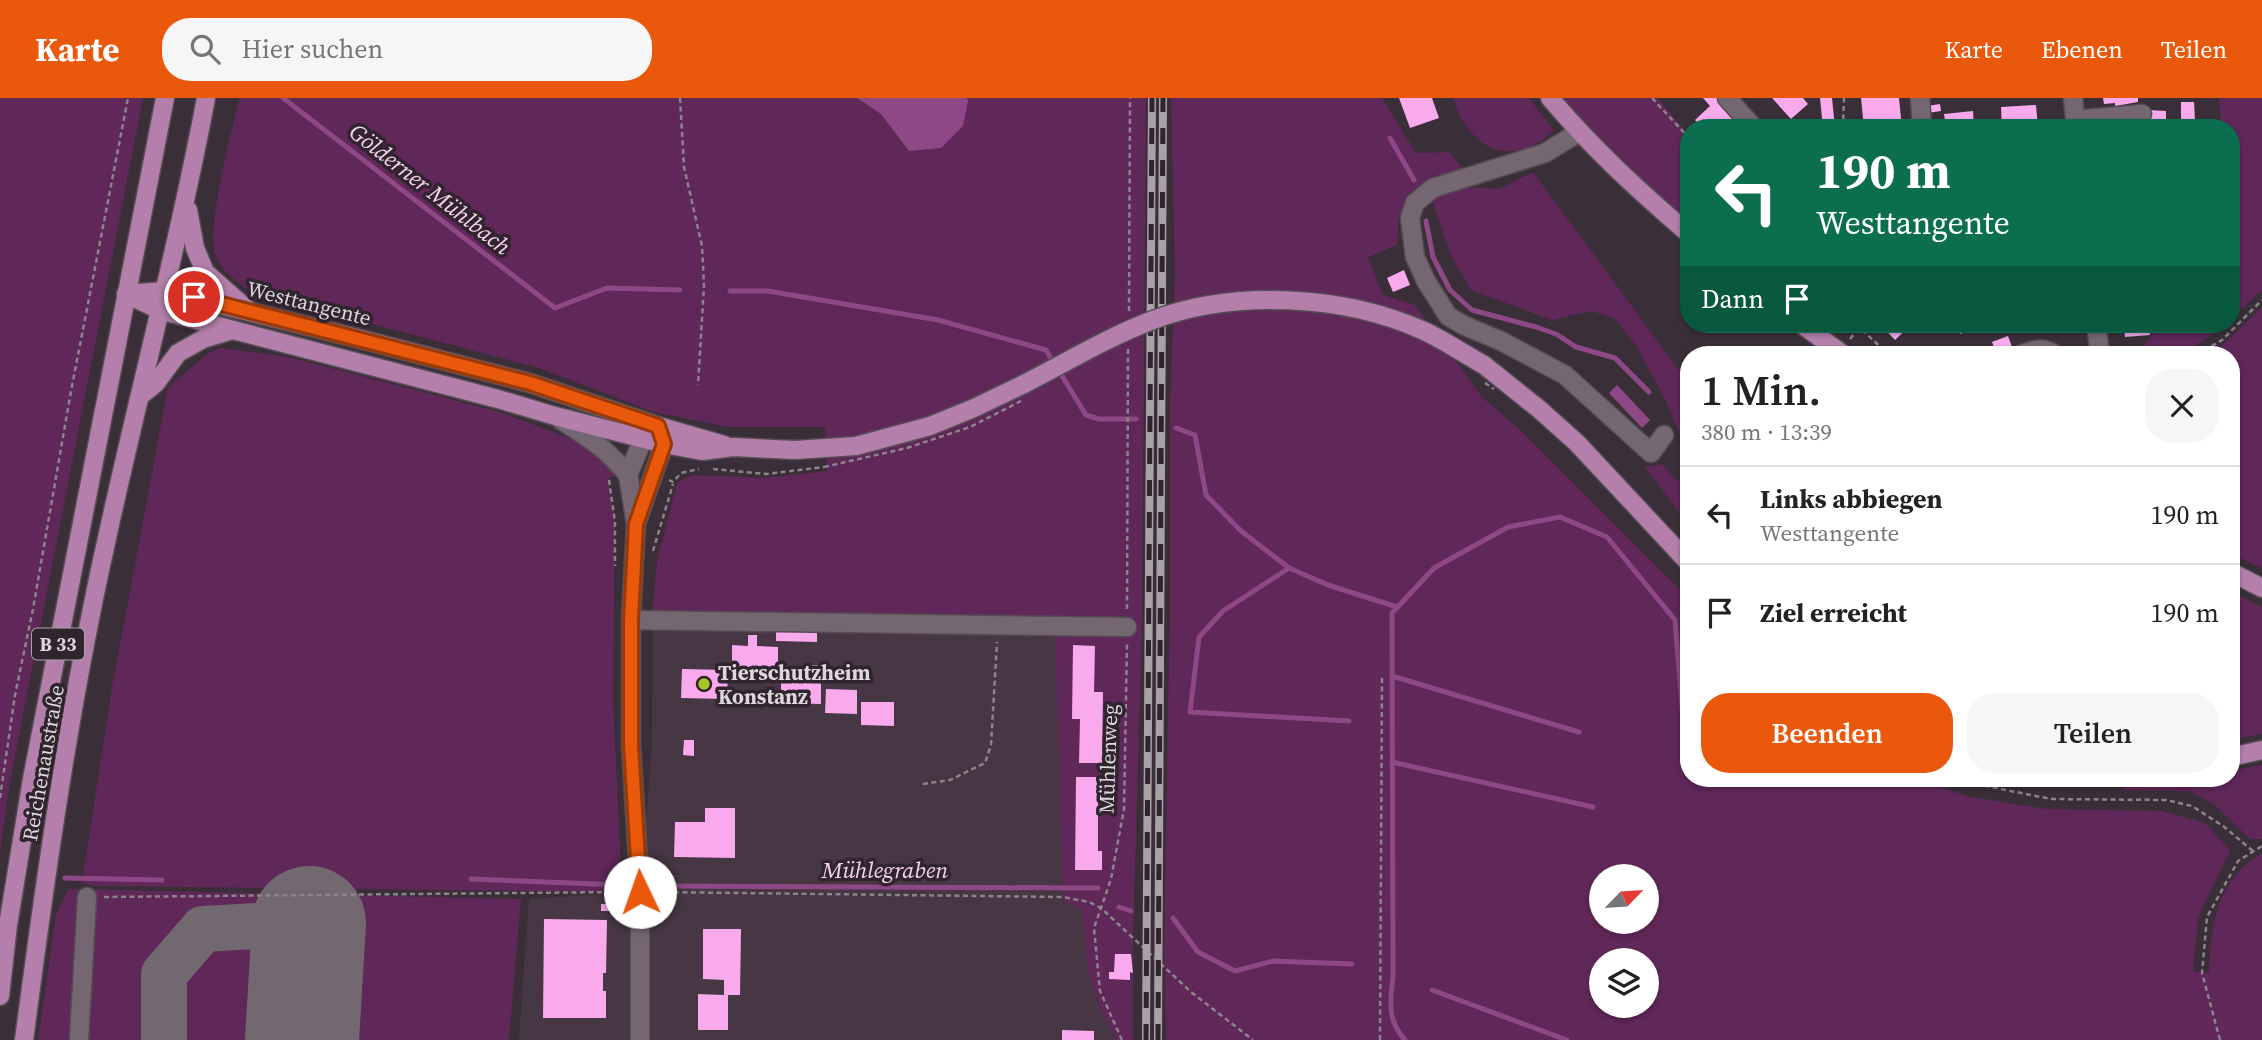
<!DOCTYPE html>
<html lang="de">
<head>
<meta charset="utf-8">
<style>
	body { margin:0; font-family:"Source Serif 4",serif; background:#f6f6f6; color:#222; height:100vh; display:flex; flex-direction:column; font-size:26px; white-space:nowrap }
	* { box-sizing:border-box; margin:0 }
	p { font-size:23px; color:#767676 }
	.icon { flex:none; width:38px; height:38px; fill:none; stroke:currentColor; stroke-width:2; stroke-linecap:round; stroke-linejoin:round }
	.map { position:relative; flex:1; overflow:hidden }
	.drawer { position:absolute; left:1680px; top:248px; width:560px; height:441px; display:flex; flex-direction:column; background:#fff; border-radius:28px; box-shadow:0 2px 5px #0004 }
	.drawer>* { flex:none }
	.top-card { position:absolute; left:1680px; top:21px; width:560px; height:214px; border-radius:28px; box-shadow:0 2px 5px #0004; background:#0b6e4f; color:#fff; overflow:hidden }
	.needle { width:46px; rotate:65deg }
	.controls { position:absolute; left:1589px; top:766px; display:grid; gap:14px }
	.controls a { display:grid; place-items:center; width:70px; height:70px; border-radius:50%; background:#fff; box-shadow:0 2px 5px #0004; font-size:35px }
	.pin { position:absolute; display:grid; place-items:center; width:60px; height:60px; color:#fff; margin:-30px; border:4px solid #fff; border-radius:50%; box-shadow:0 2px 7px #0007 }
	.me { position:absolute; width:77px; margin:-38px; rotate:357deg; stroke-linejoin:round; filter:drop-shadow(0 0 5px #0008) }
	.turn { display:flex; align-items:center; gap:24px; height:147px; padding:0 21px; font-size:32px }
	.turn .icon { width:91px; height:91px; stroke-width:2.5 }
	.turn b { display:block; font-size:49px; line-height:60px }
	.then { display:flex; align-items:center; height:66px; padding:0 21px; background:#0003; gap:14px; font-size:26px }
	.round { display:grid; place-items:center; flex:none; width:74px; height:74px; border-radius:28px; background:#f6f6f6 }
	.summary { display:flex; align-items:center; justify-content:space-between; height:119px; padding:0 21px }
	h1 { font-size:42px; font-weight:600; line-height:52px }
	.action { display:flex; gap:14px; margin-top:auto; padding:14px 21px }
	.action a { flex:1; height:80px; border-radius:28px; background:#ea580c; color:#fff; font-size:28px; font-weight:600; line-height:80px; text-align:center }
	.action a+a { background:#f6f6f6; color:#222 }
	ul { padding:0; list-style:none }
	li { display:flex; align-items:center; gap:21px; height:98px; padding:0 21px; border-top:2px solid #e0e0e0 }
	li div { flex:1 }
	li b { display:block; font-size:26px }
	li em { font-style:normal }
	header { display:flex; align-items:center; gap:42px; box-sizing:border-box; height:98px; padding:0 35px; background:#ea580c; color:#fff }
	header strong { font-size:33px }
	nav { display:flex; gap:38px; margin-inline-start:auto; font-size:24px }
	.search { width:490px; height:63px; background:#f6f6f6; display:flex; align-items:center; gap:18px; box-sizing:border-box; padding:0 24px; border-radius:28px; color:#767676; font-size:26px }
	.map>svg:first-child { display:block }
</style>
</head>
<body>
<header>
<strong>Karte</strong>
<div class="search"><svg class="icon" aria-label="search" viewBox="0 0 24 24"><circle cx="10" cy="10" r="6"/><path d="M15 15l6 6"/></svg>Hier suchen</div>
<nav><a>Karte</a><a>Ebenen</a><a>Teilen</a></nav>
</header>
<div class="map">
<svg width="2262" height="942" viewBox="0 0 2262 942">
	<rect width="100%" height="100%" fill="#3a2f38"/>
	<path fill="#473745" d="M1056,520l7,281 19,10 6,62 12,38 17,31h-598l10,-141 111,-7 12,-143 1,-127z"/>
	<g fill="#602759" fill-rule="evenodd">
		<path d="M0,0h143l-134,689 -9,66z"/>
		<path d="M240,0h617l24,16 29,37 58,-50 -1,-3h179l-4,528 -9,311v103h-16l-17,-31 -12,-38 -6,-62 -19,-9 -8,-282 -403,-3 5,-54 20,-78 15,-8 72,3 63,-7 -2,-44h-96l-75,-15 -115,-44 -285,-75c-14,-9 -31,-19 -38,-36 -11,-25 16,-129 24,-159z"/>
		<path d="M1171,0h211l34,55 33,-1 14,17 -49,21 -15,26 -2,29 -29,12 15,38 32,10 67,92 37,32 170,170v180h229l53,18 76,12 115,2 43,12 25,27 -32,68 -5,53 16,2c1,-46 9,-95 53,-120v187h-1096l-2,-90 6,-346v-203l5,-127zM1601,779h46v45h-46zM1601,863h46v45h-46z"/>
		<path d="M1453,0h76l25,32c-42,40 -84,21 -101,-32z"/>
		<path d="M1550,0h108l31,38v98z"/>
		<path d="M2219,0h43v192l-31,29v-102l9,-39 -9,-1v-49h-29l19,-2z"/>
		<path d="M1533,74l156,212v141l-44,-58 17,-3 16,18 6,-9 3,-21 -21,-51 -31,-57 -21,-26 -23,-7 -39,9 -81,-30 -20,-34 -19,-56 24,-13 44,2z"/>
		<path d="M2262,209v261l-31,-14v-199h-22l13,-9z"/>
		<path d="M2160,226h66l-43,31h-45z"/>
		<path d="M221,250l67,9 212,55 77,29 51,34 -19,2c-2,8 5,34 6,45l-2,177 9,193 -529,-6 -11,-3 30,-195 56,-301 41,-34z"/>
		<path d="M2231,493l31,16v127l-31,6z"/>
		<path d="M2262,667v74h-12l-36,-35 -25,-13 -67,-1 2,-9 107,-2v-8z"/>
		<path d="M69,791l452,10 -12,141h-471l18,-126z"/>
	</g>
	<g fill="#8e4885">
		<path d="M857,0h110l1,3 -5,25 -22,22 -32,3 -28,-37z"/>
		<path d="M1617,287l33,35 -8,8 -33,-35z"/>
	</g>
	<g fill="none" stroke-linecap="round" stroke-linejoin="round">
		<g stroke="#8e4885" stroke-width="5">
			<path d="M283,0l272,210 52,-20 73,2"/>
			<path d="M1390,40l24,42"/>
			<path d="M1426,123l7,36 17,33 22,20 64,17 20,7 20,13 39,11 34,34"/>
			<path d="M730,193h38l170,29 108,30 40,65 13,4h37"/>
			<path d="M1176,330l19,7 11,60 35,36 48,37 39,17 69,22"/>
			<path d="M1289,470l-66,43 -24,26 -9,75 159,9"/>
			<path d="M1392,578l187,56"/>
			<path d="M1392,664l201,45"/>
			<path d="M65,780l97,2"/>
			<path d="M471,781l150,6"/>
			<path d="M671,788l427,2"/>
			<path d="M1119,809l12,4"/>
			<path d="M1173,820l25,34 37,19 38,-10 79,3"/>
			<path d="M1432,892l135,50"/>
			<path d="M1405,942c-18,-20 -15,-38 -12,-63l-1,-364 42,-45 74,-41 52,-10 47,20 68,83 8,99 6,16"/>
		</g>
		<path stroke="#726870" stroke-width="46" d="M164,942v-66l39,-45 106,-6"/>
		<path stroke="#726870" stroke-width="114" d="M302,942l7,-117"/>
	</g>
	<g fill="#f8aaed">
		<path d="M1399,0h33l7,20 -29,10z"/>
		<path d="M1703,0h16l26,30h-15l-7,-8 -9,8h-12l-7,-8 15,-14z"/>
		<path d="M1772,0h31l5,6 -17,15z"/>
		<path d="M1820,0h12l3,30h-12z"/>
		<path d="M1861,0h38l3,30h-38z"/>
		<path d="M2103,0h35v4l-23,4v-3l-11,1z"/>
		<path d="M2181,4h13l1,18 -14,1z"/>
		<path d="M1940,6l1,7 -13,2 -1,-7z"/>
		<path d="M2036,7l2,23h-36l-1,-21z"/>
		<path d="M2148,12l18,1v17h-18z"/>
		<path d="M1973,13l1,17h-28l-2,-14z"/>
		<path d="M1404,172l6,15 -17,7 -6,-14z"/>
		<path d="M1880,226h32l-17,16z"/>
		<path d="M1956,226h16l1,5 -13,5z"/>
		<path d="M2124,226h25l1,11 -25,2z"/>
		<path d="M2008,238l7,19h-18l-5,-13z"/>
		<path d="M776,533h41v11l-41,-1z"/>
		<path d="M748,537h9v11l21,1v28l-46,-1v-29l16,1z"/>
		<path d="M1073,547l22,1 -1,46h9l-1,71h-23l1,-44h-8z"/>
		<path d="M808,567h13v39l-40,-1v-28h27z"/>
		<path d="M682,571l46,1 -1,29 -46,-1z"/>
		<path d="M826,591l31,1v24l-32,-1z"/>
		<path d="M861,604h33v24l-33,-1z"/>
		<path d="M684,642h10v16l-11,-1z"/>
		<path d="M1076,679h26v19l-4,-1v56h4v19h-27z"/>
		<path d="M705,710h30v50l-61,-1 1,-35h30z"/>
		<rect x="601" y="806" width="11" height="7"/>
		<path d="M544,821l63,1 -1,53h-3v18h3v27h-63z"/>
		<path d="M703,831h38l-1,66h-12v35h-30v-36l26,1v-15l-21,-1z"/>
		<path d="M1115,856h16l2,19 -3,-1v8l-21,-1v-7h5z"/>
		<path d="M1062,932l32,1v9h-32z"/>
	</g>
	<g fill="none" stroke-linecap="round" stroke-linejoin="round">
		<defs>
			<g id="minor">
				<path d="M1727,0l27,30"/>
				<path d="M1920,0l2,30"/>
				<path d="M2073,0l3,30"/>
				<path d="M2075,22l67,-6"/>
				<path d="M1579,34l-34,21 -112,35 -18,15 -5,15 5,39 11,24 22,35 15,9 38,16 64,34 86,78 13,-18"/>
				<path d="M2096,226l4,31"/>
				<path d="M2022,256c14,-5 21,-7 34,1"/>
				<path d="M561,322c26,16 48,31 67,55"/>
				<path d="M636,426l28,-80 -6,-18 -15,13 -15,36 8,49 -5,96v125l9,147v148"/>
				<path d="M631,522l496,7"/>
				<path d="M79,942l8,-143"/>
			</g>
			<g id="major">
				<path d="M1550,0c42,50 89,93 139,136"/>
				<path d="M188,112l7,38 10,24 43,38"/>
				<path d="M126,196l34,16 73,20 265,69 57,17 109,28 38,7 31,-4 62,3 61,-4 74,-20 44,-18 50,-24"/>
				<path d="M126,196l39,-3 191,47 174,45 128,43 66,19"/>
				<path d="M1801,226l43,31"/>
				<path d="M1484,267l55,44 38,34 112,120"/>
				<path d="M140,298l16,-13 22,-30 25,-14 30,-9"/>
				<path d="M2231,474l31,16"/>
				<path d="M2231,659l31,-7"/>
				<path d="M0,898l8,-71 24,-146 133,-681"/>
				<path d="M24,942c22,-168 46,-337 83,-502 32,-147 71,-292 99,-440"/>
			</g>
		</defs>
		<use href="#minor" stroke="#564d54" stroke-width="21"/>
		<use href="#major" stroke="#564d54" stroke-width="21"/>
		<g stroke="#8d848b" stroke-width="2.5" stroke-dasharray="5 3.5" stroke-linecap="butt">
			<path d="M680,0l4,69 18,79 2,40 -6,99"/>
			<path d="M1652,0l37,40"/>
			<path d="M1843,30l1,-30"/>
			<path d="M1129,213l1,-213"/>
			<path d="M1856,226l33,31"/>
			<path d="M1850,241l9,-11"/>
			<path d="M2197,257l25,-15 40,-40"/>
			<path d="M713,371l53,5 58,-7"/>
			<path d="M609,382l6,42v44"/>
			<path d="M669,382l4,2 8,-9 18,-4"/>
			<path d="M653,453l20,-67"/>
			<path d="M1127,511l1,-260"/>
			<path d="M1951,681l100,20 115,1 26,6 31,20 30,25"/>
			<path d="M923,686l27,-4 35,-17 6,-18 6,-103"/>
			<path d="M0,700l15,-103 18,-86 38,-218 57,-293"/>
			<path d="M657,794l406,5 26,5 12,6 90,84 62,48"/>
			<path d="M104,799l518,-5"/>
			<path d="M1122,942l-22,-49 -6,-63 17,-49 13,-70 3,-166"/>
			<path d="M1380,942l2,-363"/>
			<path d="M2220,942l-18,-67 5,-56 31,-56 24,-15"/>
		</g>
		<use href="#minor" stroke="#746771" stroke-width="18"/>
		<use href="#major" stroke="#b480ab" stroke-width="18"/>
		<defs>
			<g id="rail">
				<path d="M1146,942l6,-942"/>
				<path d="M1158,942l5,-942"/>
			</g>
		</defs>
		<use href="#rail" stroke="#a9a1a8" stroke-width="8"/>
		<use href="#rail" stroke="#30252e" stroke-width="5" stroke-dasharray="16" stroke-linecap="butt"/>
		<defs>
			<path id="major-bridge" d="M1024,286c43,-22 84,-47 129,-64 81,-31 192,-25 271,11 20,9 40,23 60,34"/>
		</defs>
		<use href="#major-bridge" stroke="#564d54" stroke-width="21" stroke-linecap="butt"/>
		<g stroke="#8d848b" stroke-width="2.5" stroke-dasharray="5 3.5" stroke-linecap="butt">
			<path d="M1485,285l9,6"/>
			<path d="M824,369l83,-19 63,-21 51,-26"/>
		</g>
		<use href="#major-bridge" stroke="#b480ab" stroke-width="18"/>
	</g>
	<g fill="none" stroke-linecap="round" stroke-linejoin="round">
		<defs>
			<path id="route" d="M194,199l336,86 128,43 6,18 -28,80 -5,96v125l9,147"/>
		</defs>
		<use href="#route" stroke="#983908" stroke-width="18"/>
		<use href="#route" stroke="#ea580c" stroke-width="12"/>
	</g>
	<circle fill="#a4c824" stroke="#30252e" stroke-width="2.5" cx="704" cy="586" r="7"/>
	<g text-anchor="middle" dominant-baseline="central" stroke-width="7" stroke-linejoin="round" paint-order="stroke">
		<rect fill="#30252e" stroke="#aaa2a8" stroke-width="2" x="32" y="530.5" width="52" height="31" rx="5"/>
		<g font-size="19" font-weight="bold" fill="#ded7dd">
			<text x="58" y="546">B 33</text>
		</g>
		<g font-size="21" fill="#ded7dd" stroke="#30252e">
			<text transform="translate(309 205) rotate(14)">Westtangente</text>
			<text transform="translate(1108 661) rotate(-88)">Mühlenweg</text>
			<text transform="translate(43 665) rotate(-80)">Reichenaustraße</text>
		</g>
		<g font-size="21" font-weight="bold" fill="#ded7dd" stroke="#30252e" text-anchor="start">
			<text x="718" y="574">Tierschutzheim<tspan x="718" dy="24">Konstanz</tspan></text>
		</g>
		<g font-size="23" font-style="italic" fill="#f8d0f1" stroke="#30252e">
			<text transform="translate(430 91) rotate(38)">Gölderner Mühlbach</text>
			<text x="885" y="772">Mühlegraben</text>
		</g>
	</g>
</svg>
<div class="controls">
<a><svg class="needle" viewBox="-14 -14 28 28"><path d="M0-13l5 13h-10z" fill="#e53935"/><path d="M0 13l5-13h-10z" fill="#767676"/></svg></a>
<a><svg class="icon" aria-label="layers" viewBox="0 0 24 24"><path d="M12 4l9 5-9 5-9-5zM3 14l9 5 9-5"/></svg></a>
</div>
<div class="pin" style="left:194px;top:199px;background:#d93025"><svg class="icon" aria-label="arrive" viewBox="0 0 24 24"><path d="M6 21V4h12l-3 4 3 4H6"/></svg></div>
<svg class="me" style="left:640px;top:794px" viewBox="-20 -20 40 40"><circle r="19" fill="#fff"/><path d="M0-13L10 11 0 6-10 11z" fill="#ea580c"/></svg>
<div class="top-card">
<div class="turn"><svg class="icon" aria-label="left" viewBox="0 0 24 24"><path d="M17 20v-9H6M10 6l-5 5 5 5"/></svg><div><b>190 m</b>Westtangente</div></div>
<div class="then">Dann<svg class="icon" aria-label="arrive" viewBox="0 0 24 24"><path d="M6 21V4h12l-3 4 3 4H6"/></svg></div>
</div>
<section class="drawer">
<div class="summary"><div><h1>1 Min.</h1><p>380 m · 13:39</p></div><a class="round"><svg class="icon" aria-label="close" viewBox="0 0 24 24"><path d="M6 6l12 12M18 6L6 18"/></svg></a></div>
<ul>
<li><svg class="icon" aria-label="left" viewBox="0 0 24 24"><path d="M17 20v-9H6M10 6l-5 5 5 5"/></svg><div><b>Links abbiegen</b><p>Westtangente</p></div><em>190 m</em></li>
<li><svg class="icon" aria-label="arrive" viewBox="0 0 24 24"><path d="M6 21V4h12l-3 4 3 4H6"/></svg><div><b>Ziel erreicht</b></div><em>190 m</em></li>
</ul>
<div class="action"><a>Beenden</a><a>Teilen</a></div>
</section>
</div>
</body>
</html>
